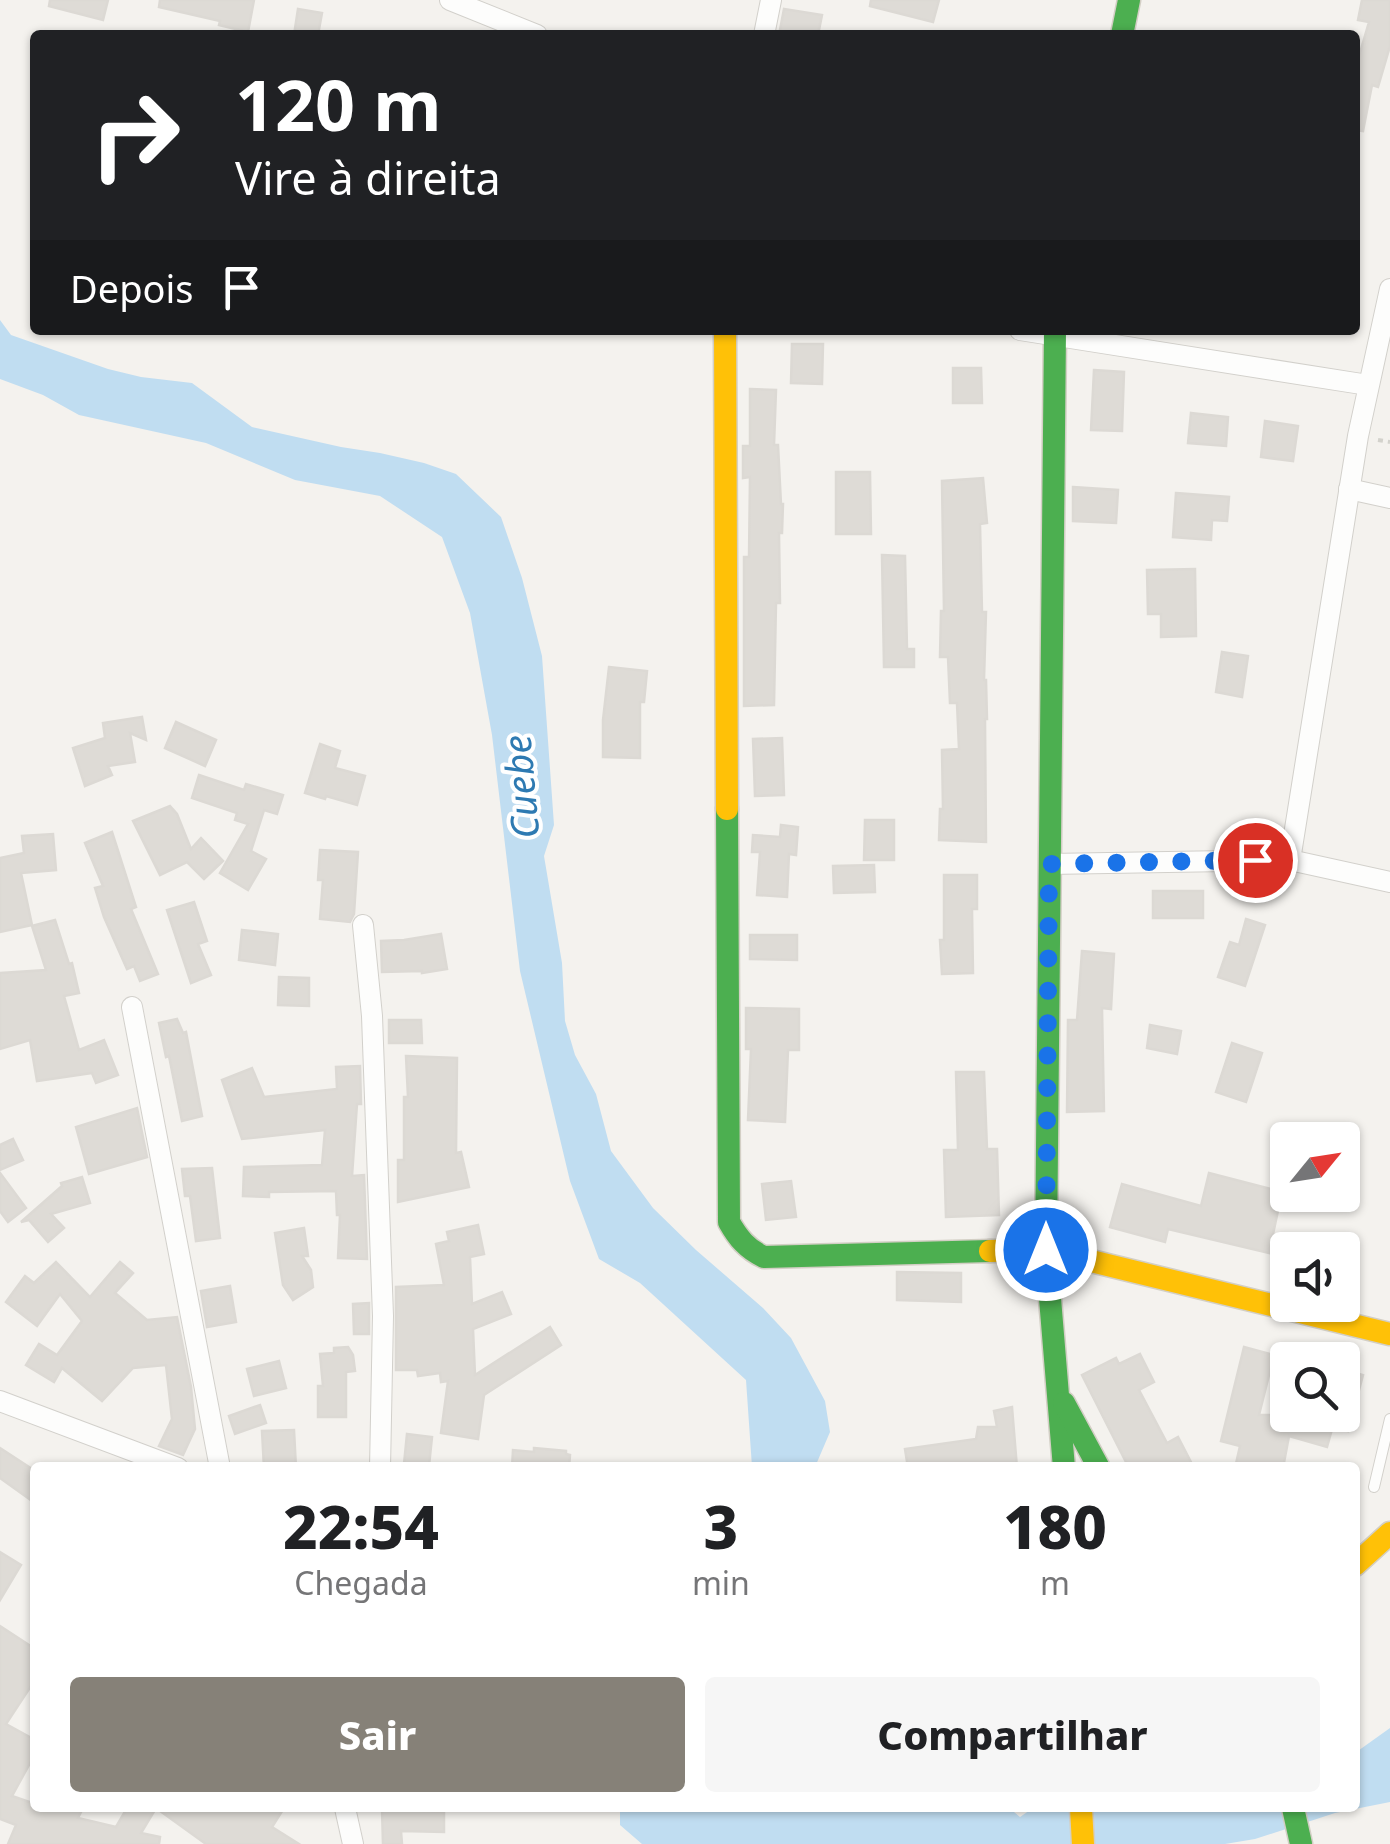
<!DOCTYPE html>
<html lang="pt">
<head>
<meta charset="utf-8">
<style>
	body { margin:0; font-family:"Noto Sans",sans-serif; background:#f6f6f6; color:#202124; height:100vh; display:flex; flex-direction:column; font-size:38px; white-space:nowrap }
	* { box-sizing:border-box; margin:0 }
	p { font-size:32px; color:#757577 }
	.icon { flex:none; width:55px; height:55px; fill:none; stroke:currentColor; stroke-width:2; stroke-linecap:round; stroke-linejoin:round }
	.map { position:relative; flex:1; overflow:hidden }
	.side { position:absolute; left:30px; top:1462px; width:1330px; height:350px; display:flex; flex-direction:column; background:#fff; border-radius:10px; box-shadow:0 2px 8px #0004 }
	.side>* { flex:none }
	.banner { position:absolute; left:30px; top:30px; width:1330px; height:305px; border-radius:10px; box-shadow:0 2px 8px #0004; background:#202124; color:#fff; overflow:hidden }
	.needle { width:65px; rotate:60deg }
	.buttons { position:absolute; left:1270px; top:1122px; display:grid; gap:20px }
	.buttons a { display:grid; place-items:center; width:90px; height:90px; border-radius:10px; background:#fff; box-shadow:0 2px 8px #0004; font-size:50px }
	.pin { position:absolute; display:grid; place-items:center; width:85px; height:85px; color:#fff; margin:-42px; border:5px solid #fff; border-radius:50%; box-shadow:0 2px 10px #0007 }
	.me { position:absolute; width:110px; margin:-55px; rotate:0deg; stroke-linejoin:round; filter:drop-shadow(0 0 8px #0008) }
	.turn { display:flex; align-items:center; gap:35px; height:210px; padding:0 40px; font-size:45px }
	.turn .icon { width:130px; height:130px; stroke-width:2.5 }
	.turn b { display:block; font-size:70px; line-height:85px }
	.then { display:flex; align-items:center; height:95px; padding:0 40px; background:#0003; gap:20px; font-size:38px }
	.eta { display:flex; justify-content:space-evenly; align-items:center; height:170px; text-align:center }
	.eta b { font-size:60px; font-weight:800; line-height:70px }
	.primary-button { display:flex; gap:20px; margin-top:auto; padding:20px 40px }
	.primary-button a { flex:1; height:115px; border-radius:10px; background:#868178; color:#fff; font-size:40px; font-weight:800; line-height:115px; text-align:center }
	.primary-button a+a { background:#f6f6f6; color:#202124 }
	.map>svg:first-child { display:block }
</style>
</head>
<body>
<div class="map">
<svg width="1390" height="1844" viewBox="0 0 1390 1844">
	<rect width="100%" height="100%" fill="#f4f2ee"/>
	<g fill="#c0ddf1">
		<path d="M0,320l11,15 97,34 33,8 51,6 60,44 89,20 39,6 44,10 32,11 45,43 21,61 20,78 12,169 -10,31 18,107 3,58 10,34 21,39 15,57 42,57 43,42 67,58 28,30 34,63 5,31 -15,35h-63l-6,-87 -106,-97 -41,-24 -29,-78 -50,-210 -28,-236 -22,-122 -28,-76 -62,-41 -85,-16 -89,-37 -127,-28 -36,-20 -43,-16z"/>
		<path d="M1390,1728v74l-55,11 -80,26 -30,5h-583l-22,-19v-17h389l11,9 13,-9h322v-55z"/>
	</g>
	<g fill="#dedbd6" stroke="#dcd9d4" stroke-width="2.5">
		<path d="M50,0h58l-5,20 -54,-14z"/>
		<path d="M160,0h94l-6,32 -29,-7 1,-4 -61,-14z"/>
		<path d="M871,0h68l-6,22 -63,-16z"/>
		<path d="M1362,0h28v46l-12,41 -6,-2 -9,46 -8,-1v-60l14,-48 -11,-2z"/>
		<path d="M298,9l24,4 -4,22h-24z"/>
		<path d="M784,9l38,6 -4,20h-39z"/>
		<path d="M792,344h31l-1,40 -31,-1z"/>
		<path d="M953,368h28l1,35h-29z"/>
		<path d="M1094,370l30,2 -2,59 -31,-1z"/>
		<path d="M750,389l26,1 -2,55h4l3,59h2l-1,29h-3l1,70h-4l-2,102 -30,1v-149h5l1,-80 -7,1v-32h7z"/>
		<path d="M1191,413l37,4 -2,29 -38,-3z"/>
		<path d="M1265,421l33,5 -5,35 -32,-4z"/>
		<path d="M836,472h34l1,62h-35z"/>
		<path d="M983,478l4,45 -7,1 2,88h4l-2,68h2l1,39h-2l1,123 -47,-2 1,-31h3l-1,-59 17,-1 -2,-46h-7l-2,-46h-8l1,-46h3l-2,-130z"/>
		<path d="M1073,487l45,3 -2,33 -43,-2z"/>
		<path d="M1176,493l53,4 -2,24 -15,-1 -1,20 -38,-3z"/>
		<path d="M882,555l23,1 2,93h7v18h-30z"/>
		<path d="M1195,569l1,67 -35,1v-23h-13l-1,-44z"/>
		<path d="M1222,652l26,4 -6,41 -26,-5z"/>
		<path d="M609,667l38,4 -3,31h-4v56l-37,-1v-37z"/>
		<path d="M142,717l4,23 -16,-7 5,29 -27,4 4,9 -27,11 -12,-38 32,-10 -2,-15z"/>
		<path d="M176,722l40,18 -11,26 -40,-18z"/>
		<path d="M782,738l2,57 -29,1 -2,-57z"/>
		<path d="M320,744l20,7 -5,17 30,8 -8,29 -31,-9 -1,3 -20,-6z"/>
		<path d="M199,775l45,15 2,-6 37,11 -6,19 -13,-4 -13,41 15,8 -18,31 -28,-17 28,-49 -13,-4 2,-7 -45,-15z"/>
		<path d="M170,806l7,8 14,35 10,-11 22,23 -19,18 -17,-17 -27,13 -27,-54z"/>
		<path d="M865,820h29v40h-30z"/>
		<path d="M781,825l17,2 -2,28 -7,-1 -2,43 -30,-2 3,-43h-8l1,-17 27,2z"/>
		<path d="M112,832l24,75 -5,2 27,65 -18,7 -6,-15 -7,3 -23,-52 -9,-29 8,-2 -18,-43z"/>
		<path d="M53,834l3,36 -35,3 11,52 -32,7v-74l24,-5 -2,-17z"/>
		<path d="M320,850l38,2 -4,62 -4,8 -30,-3 3,-39h-5z"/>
		<path d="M874,865l1,27 -41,1 -1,-27z"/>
		<path d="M944,875h33v34h-5l1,64 -31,1 -2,-34h4z"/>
		<rect x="1153" y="891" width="50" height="27"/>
		<path d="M194,902l13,39 -9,3 13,31 -20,8 -24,-73z"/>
		<path d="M1246,919l19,6 -20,61 -27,-9 12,-35 9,3z"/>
		<path d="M55,920l14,44 3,-1 7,30 -15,3 15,54 25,-10 14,35 -22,8 -4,-10 -55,8 -7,-41 -30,9v-76l46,-3 -14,-44z"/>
		<path d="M242,930l36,4 -3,31 -36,-5z"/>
		<path d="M441,934l6,35 -25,4v-2l-40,1 -1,-31 23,-1z"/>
		<path d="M750,935h47v25l-47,-1z"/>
		<path d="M1082,951l32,3 -3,55 -9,-1 2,103 -37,1 1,-92h9z"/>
		<path d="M279,977l30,1v28l-31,-1z"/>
		<path d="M746,1008l53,1v41h-11l-3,72 -37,-2 3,-71h-5z"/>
		<path d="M177,1019l6,14 3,-1 16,84 -20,5 -13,-65 -3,1 -7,-34z"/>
		<path d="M389,1020h32l1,23h-33z"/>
		<path d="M1150,1025l31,6 -4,23 -30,-6z"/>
		<path d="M1232,1043l30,10 -16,49 -30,-10z"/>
		<path d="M406,1056l51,2 -1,95 5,-1 8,35 -71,15v-42h6v-63h4z"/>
		<path d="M360,1066l1,38h-4l-5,72 12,-1 3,84 -29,-1 2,-43h-3l-1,-24 -67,1v5l-26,-1 1,-29 78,-2 3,-35 -83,9 -20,-59 30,-12 12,29 73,-8 -1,-22z"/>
		<path d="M956,1072h28l3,77h10l2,66 -53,2 -2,-67h14z"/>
		<path d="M137,1108l10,49 -58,17 -13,-47z"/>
		<path d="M13,1139l10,21 -23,10v-25z"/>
		<path d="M212,1168l8,70 -24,3 -6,-45h-5l-3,-27z"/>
		<path d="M0,1173l26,35 -18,14 -8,-11z"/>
		<path d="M1209,1173l73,19 -13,61 -101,-24 -3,13 -55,-15 12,-43 79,22z"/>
		<path d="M82,1177l8,26 -39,11 13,14 -16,14 -19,-22 -8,2 41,-36 -1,-3z"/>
		<path d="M791,1181l5,36 -30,3 -4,-36z"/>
		<path d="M478,1225l6,29 -14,3 2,47 30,-12 9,22 -38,15 2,46 75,-48 11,18 -77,50 -6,44 -37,-6 7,-52 -7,1 -1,-9 -22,3 -1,-6h-21v-83l48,-2 -8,-41 13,-3 -2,-9z"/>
		<path d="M304,1228l4,28h-6l9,14 2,17 -20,13 -10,-15 -8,-52z"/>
		<path d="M56,1262l34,35 30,-35 13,11 -18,20 32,27 30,-3 14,70 4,42 -12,26 -24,-9 13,-27 -6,-54 -33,3 -31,33 -40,-33 -8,14 -28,-17 13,-21 18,11 25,-34 -22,-27 -23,32 -31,-24 19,-26 9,7z"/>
		<path d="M897,1272l64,1v29l-64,-2z"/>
		<path d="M230,1286l6,36 -29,5 -6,-36z"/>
		<path d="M369,1303v31h-15l-1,-30z"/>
		<path d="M348,1347l5,8 2,16 -9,1v45h-28v-31h5l-3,-32 14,-1v-5z"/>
		<path d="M1244,1347l30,8 -15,60h77l-9,32 -38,-11 -6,32h-48l5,-22 -19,-5z"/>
		<path d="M1140,1354l14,28 -15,8 28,53 11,-6 16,31h-65l-47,-93 34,-17 3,6z"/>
		<path d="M279,1361l7,27 -32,8 -7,-27z"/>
		<path d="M1342,1369l21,6 -15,56 -6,-1z"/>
		<path d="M260,1405l6,18 -31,11 -6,-18z"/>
		<path d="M1012,1407l5,61h-109l-3,-19 71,-10 2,-12h19l-3,-16z"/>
		<path d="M294,1430l2,38h-32l-2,-37z"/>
		<path d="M407,1434l25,3 -3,29 -25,-2z"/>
		<path d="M0,1448l35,23v32l-35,-25z"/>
		<path d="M534,1448l32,3v3l4,1 -1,13h-57l1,-18 21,2z"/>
		<path d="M0,1552l21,13 -21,35z"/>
		<path d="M0,1626l35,23v31l-29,44 29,16v14l-23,42 23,8v4h48l-5,10 38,9 11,-19h157l-12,19 27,17h-93l-50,-36 -15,25 19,4 -1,7h-151l8,-19 -16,-6z"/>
		<path d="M382,1809l62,3v20l-43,-1 1,13h-19z"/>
	</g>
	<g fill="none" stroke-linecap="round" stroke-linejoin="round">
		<defs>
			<path id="lane" d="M1374,1487l16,-68"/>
			<g id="street">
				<path d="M450,0l87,35"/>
				<path d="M764,35l7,-35"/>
				<path d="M1020,330l348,55"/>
				<path d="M1349,489l41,9"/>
				<path d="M1290,860l68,-424 32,-147"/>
				<path d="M1049,864l241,-4 100,22"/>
				<path d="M363,925l9,91 11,300 -3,152"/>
				<path d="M132,1007l88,461"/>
				<path d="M0,1401l178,67"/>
				<path d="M345,1808l8,36"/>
			</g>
			<g id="fast">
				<path d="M1122,35l7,-35"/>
				<path d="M1055,330l-9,920 18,218"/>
				<path d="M727,809l2,413c9,16 18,27 35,35l226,-6"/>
				<path d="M1064,1403l35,65"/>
				<path d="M1293,1808l8,36"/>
			</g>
			<g id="slow">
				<path d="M725,330l2,479"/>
				<path d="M990,1251l56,-1 344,84"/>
				<path d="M1355,1565l35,-32"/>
				<path d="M1081,1808l2,36"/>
			</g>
		</defs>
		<use href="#lane" stroke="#d2d0cb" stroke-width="12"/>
		<use href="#street" stroke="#d2d0cb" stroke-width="22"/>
		<use href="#fast" stroke="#d3cfc5" stroke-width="25"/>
		<use href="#slow" stroke="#d3cfc5" stroke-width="25"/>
		<path stroke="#d3d2cc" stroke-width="4" stroke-dasharray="5 5" stroke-linecap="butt" d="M1378,440l12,2"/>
		<use href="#lane" stroke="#fdfdfc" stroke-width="10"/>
		<use href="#street" stroke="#fdfdfc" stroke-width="20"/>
		<use href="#fast" stroke="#4caf50" stroke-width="22"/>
		<use href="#slow" stroke="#ffc107" stroke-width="22"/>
	</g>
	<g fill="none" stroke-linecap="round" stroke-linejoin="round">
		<path stroke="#1a73e8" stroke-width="18" stroke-dasharray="0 32.4" d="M1046,1250l3,-386 206,-4"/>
	</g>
	<g text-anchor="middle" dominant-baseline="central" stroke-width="8" stroke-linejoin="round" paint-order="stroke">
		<g font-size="38" font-style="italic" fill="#2e7ab2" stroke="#fff">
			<text transform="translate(520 787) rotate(-95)">Cuebe</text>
		</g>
	</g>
</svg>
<div class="buttons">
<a><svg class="needle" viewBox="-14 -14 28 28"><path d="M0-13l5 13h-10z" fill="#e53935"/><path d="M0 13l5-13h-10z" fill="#757577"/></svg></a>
<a><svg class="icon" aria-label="sound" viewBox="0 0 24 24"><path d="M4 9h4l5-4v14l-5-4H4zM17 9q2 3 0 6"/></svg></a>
<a><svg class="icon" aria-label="search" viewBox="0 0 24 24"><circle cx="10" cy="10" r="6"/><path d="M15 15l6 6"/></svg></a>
</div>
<div class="pin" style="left:1255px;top:860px;background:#d93025"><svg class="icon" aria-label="arrive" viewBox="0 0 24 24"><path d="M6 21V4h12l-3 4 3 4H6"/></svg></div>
<svg class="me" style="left:1046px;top:1250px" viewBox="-20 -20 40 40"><circle r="17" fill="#1a73e8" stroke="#fff" stroke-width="3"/><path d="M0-11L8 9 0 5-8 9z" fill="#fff"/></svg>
<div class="banner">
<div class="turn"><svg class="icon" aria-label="right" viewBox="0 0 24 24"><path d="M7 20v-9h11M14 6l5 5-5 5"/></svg><div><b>120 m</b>Vire à direita</div></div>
<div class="then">Depois<svg class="icon" aria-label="arrive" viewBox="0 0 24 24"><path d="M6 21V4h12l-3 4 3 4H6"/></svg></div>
</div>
<section class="side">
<div class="eta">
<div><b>22:54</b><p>Chegada</p></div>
<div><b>3</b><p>min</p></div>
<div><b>180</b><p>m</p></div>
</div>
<div class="primary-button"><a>Sair</a><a>Compartilhar</a></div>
</section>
</div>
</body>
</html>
